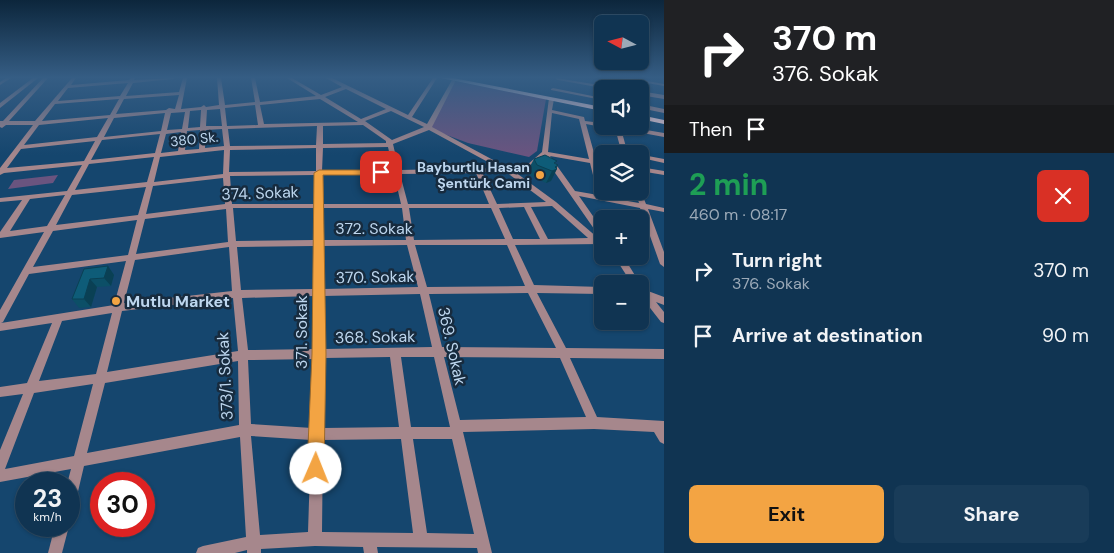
<!DOCTYPE html>
<html lang="en">
<head>
<meta charset="utf-8">
<style>
	body { margin:0; font-family:"DM Sans",sans-serif; background:#193c59; color:#f1f3f6; height:100vh; display:flex; flex-direction:column; font-size:19px; white-space:nowrap }
	* { box-sizing:border-box; margin:0 }
	p { font-size:16px; color:#9caab8 }
	.icon { flex:none; width:28px; height:28px; fill:none; stroke:currentColor; stroke-width:2; stroke-linecap:round; stroke-linejoin:round }
	.map { position:relative; flex:1; overflow:hidden }
	.side { display:flex; flex-direction:column; background:#103452; width:450px }
	.side>* { flex:none }
	.top-card { background:#202124; color:#fff; overflow:hidden }
	.needle { width:32px; rotate:277deg }
	.tools { position:absolute; left:594px; top:15px; display:grid; gap:10px }
	.tools a { display:grid; place-items:center; width:55px; height:55px; border-radius:8px; background:#103452; box-shadow:0 1px 4px #0004,0 0 0 1px #304f69; font-size:25px }
	.speed { position:absolute; left:15px; top:472px; display:flex; gap:10px; font-size:25px; font-weight:700; text-align:center }
	.speed>* { display:grid; place-content:center; width:65px; height:65px; border-radius:50%; background:#103452; box-shadow:0 1px 4px #0004,0 0 0 1px #304f69; line-height:1 }
	.speed small { font-size:12px; font-weight:400 }
	.speed .limit { border:8px solid #d22; background:#fff; color:#111 }
	.pin { position:absolute; display:grid; place-items:center; width:42px; height:42px; color:#fff; margin:-21px; border-radius:10px; box-shadow:0 2px 8px #0006 }
	.me { position:absolute; width:55px; margin:-28px; rotate:1deg; stroke-linejoin:round; filter:drop-shadow(0 0 4px #0008) }
	.turn { display:flex; align-items:center; gap:18px; height:105px; padding:0 25px; font-size:22px }
	.turn .icon { width:65px; height:65px; stroke-width:2.5 }
	.turn b { display:block; font-size:35px; line-height:42px }
	.then { display:flex; align-items:center; height:48px; padding:0 25px; background:#0003; gap:10px; font-size:19px }
	.round { display:grid; place-items:center; flex:none; width:52px; height:52px; border-radius:8px; background:#193c59 }
	.summary { display:flex; align-items:center; justify-content:space-between; height:85px; padding:0 25px }
	h1 { font-size:30px; font-weight:700; line-height:38px; color:#1e9e55 }
	.cta { display:flex; gap:10px; margin-top:auto; padding:10px 25px }
	.cta a { flex:1; height:58px; border-radius:8px; background:#f3a443; color:#111; font-size:20px; font-weight:700; line-height:58px; text-align:center }
	.cta a+a { background:#193c59; color:#f1f3f6 }
	ul { padding:0; list-style:none }
	li { display:flex; align-items:center; gap:15px; height:65px; padding:0 25px }
	li div { flex:1 }
	li b { display:block; font-size:19px }
	li em { font-style:normal }
	main { display:flex; flex:1; min-height:0 }
	.map>svg:first-child { display:block }
</style>
</head>
<body>
<main>
<div class="map">
<svg width="664" height="553" viewBox="0 0 664 553">
	<rect width="100%" height="100%" fill="#15466e"/>
	<g fill="#6a547f">
		<path d="M454,81l92,18 -9,52 -8,6 -61,-14 -40,-15z"/>
		<path d="M58,175l-5,8 -45,6 6,-9z"/>
	</g>
	<g fill="none" stroke-linecap="round" stroke-linejoin="round">
		<g fill="#a6878c" fill-rule="evenodd">
			<path d="M6,78h5l-11,7v-3z"/>
			<path d="M33,78h5l-38,30v-5z"/>
			<path d="M43,78h5l-39,43h26l37,-43h4l-5,7 58,-5 2,-2h4l-1,2 41,-2 -2,1 -40,4 -7,13 53,-4 4,-14h4l-6,31 20,-2 3,-2 2,2 13,-2 -2,-27h4l4,27 30,-3 -4,-24h4l5,24 56,-6 -29,-18h5l29,17 21,-8 -16,-9h6l76,37 25,-37h4l-25,39 15,7 25,-44 2,-1 2,1 -24,47 76,41 19,-3 15,-13 7,-54 5,1 -2,11 32,7 1,4 17,2v3h2l-2,1 -16,-3 10,36 6,1v4l-5,-1 5,27h2l1,6 34,6 -4,-12h5v-2l6,15 18,4v4l-16,-3 16,43v15l-4,-3 -20,-56 -61,-12 23,33v8l-3,-1 -55,-79 -13,10 -16,5 41,30 42,36h4v6l-87,1 19,40 68,2v7l-65,-1 29,55 98,1v10l-94,-1 27,59 67,4v23l-4,-2 -6,-10 -60,-3 -131,3 29,121h-14l-1,-5 -100,-1 1,6h-14l-1,-6 -48,-1 -54,3v4h-14v-3l-12,3h-39l2,-5 5,-2 43,-9 -6,-100 -156,29 -8,34 -2,5 -5,2v-23h-2l4,-15 -71,13v-32l23,-56 -23,3v-10l27,-4 25,-60 -52,8v-21l44,-78 -44,6v-6l22,-32 -22,2v-4l67,-7 15,-26 -78,8 -4,2v-7l33,-43h-27l-4,3 -2,-1v-6h3zM128,83l-8,13 -62,5 10,-13zM346,89l40,20 -25,10 -36,-22zM179,95l-4,14 -6,-1 -3,2 -50,4 8,-15zM119,99l-9,16 -68,6 13,-17zM320,99l38,23 -94,2 -4,-19zM255,105l3,20 -31,1 -2,-18zM220,109l2,17h-16l1,-16zM201,110l-1,17 -12,1 2,-17zM391,111l33,16 -32,13 -27,-19zM185,112l-3,17 -15,1 4,-17zM165,113l-4,18 -57,6 10,-19zM552,113l27,6 10,40 -41,-7zM108,118l-11,19 -73,8 15,-20zM363,125l23,16v2l-63,1v-18zM317,126l-1,19 -86,1 -2,-17zM222,129l2,17 -19,2 1,-18zM200,130l-1,19 -14,1 2,-19zM429,130l70,38 -100,2 -6,-26zM181,132l-3,19 -17,2 5,-19zM160,134l-5,19 -64,7 11,-20zM95,141l-11,20 -77,7 14,-19zM388,147l5,23 -71,1 1,-23zM316,148v23l-87,1 1,-22zM224,150l-1,24 -69,8 6,-25zM550,156l40,7 8,32 -23,-4zM154,157l-7,25 -72,8 14,-26zM482,172h24l40,30 -49,2zM476,173l13,31h-81l-8,-30zM394,174l7,30h-79v-29zM315,175l-1,29h-82l-2,-28zM223,178l2,26 -79,10 7,-28zM146,187l-8,28 -82,10 16,-30zM65,195l-18,31 -37,5 20,-32zM552,206l36,32 -40,1 -17,-32zM524,207l16,32h-27l-14,-31zM233,208h81v32l-78,1zM322,208h80l4,32h-84zM409,208h82l14,31 -91,1zM226,209l2,33 -92,12 9,-35zM137,220l-9,35 -95,12 20,-36zM407,245l11,42 -95,2 -1,-43zM415,245h92l18,41 -98,1zM314,246v43l-73,1 -4,-43zM229,247l3,44 -108,12 11,-43zM126,261l-12,44 -113,18 2,-1 26,-48zM528,293l28,55 -114,-1 -13,-53zM420,294l12,53 -108,2 -1,-53zM314,296v53l-66,1 -6,-52zM233,298l5,53 -131,21 15,-61zM112,313l-16,61 -57,7 23,-60zM390,357l9,70 -76,1 1,-70zM401,357h33l16,70h-39zM444,357l116,1 26,59 -126,3zM314,359l-2,69 -61,-4 -3,-64zM238,361l1,64 -152,28 18,-70zM93,384l-19,72 -69,13 29,-76zM251,436l60,4 -3,92 -48,3zM401,439l12,94 -91,-1 1,-92zM413,439h39l22,95 -47,-1z"/>
			<path d="M556,78l62,10 2,1h-12l-50,-9 -2,-1z"/>
			<path d="M619,78h11l34,6v2z"/>
			<path d="M553,88l49,10v2l-51,-10v-1z"/>
			<path d="M640,91l24,4v4l-24,-4z"/>
			<path d="M640,104l24,5v4l-24,-5z"/>
			<path d="M608,126h15l41,7v4l-43,-8 7,25h-6l-7,-26z"/>
			<path d="M648,156l16,3v4l-18,-4 -1,-1z"/>
			<path d="M640,167l24,4v4l-24,-4z"/>
			<path d="M614,256h9l18,29 7,6 16,6v8l-8,-3 8,10v11l-3,-1 -21,-27v-11h-8z"/>
			<path d="M55,526h14l-7,27h-14z"/>
		</g>
		<g fill="#f7d1d7" fill-rule="evenodd">
			<path d="M441,78h12l149,29v4z"/>
			<path d="M640,115l24,5v4l-24,-5z"/>
		</g>
	</g>
	<g fill="#0c4f67">
		<path d="M534,159l22,5v4l-5,13 -5,2 -15,-7 -3,-6z"/>
		<path d="M108,266l6,9 -3,11 -14,1 -6,20 -12,1 -7,-9 12,-30z"/>
	</g>
	<g fill="#0a4054">
		<path d="M558,165l-2,5 1,-1 -6,12 -5,2 6,-12 3,-4z"/>
		<path d="M108,266l6,9 -3,11 -7,-8z"/>
		<path d="M90,279l7,8 -6,20 -7,-8z"/>
	</g>
	<g fill="#0e5c78" stroke="#0a4054">
		<path d="M545,155l12,6 -3,2 4,2 -3,2 2,2 -5,2 -15,-6 -3,-6z"/>
		<path d="M108,266l-4,12 -14,1 -6,20h-12l12,-30z"/>
	</g>
	<linearGradient id="sky" x2="0" y2="1"><stop stop-color="#0c263c"/><stop offset="0.5" stop-color="#355d84"/><stop offset="1" stop-color="#355d84" stop-opacity="0"/></linearGradient>
	<rect width="664" height="155" fill="url(#sky)"/>
	<path fill="#f3a443" stroke="#9e6b2c" d="M319,170h62l4,2 -4,3h-58l3,179 -2,115 -3,6 -5,2 -6,-2 -3,-6 5,-115 2,-181z"/>
	<g fill="#f3a443" stroke="#172b3e" stroke-width="2">
		<circle cx="540" cy="175" r="5"/>
		<circle cx="116" cy="301" r="5"/>
	</g>
	<g text-anchor="middle" dominant-baseline="central" stroke-width="5" stroke-linejoin="round" paint-order="stroke">
		<g font-size="14" fill="#bdd6ee" stroke="#172b3e">
			<text transform="translate(194 139) rotate(-6)">380 Sk.</text>
		</g>
		<g font-size="14" font-weight="bold" fill="#bdd6ee" stroke="#172b3e" text-anchor="end">
			<text x="530" y="167">Bayburtlu Hasan<tspan x="530" dy="16">Şentürk Cami</tspan></text>
		</g>
		<g font-size="16" fill="#bdd6ee" stroke="#172b3e">
			<text transform="translate(260 193) rotate(-2)">374. Sokak</text>
			<text x="374" y="228">372. Sokak</text>
			<text transform="translate(375 277) rotate(-1)">370. Sokak</text>
			<text transform="translate(301 332) rotate(-90)">371. Sokak</text>
			<text transform="translate(375 337) rotate(-1)">368. Sokak</text>
			<text transform="translate(452 346) rotate(77)">369. Sokak</text>
			<text transform="translate(225 376) rotate(-93)">373/1. Sokak</text>
		</g>
		<g font-size="16" font-weight="bold" fill="#bdd6ee" stroke="#172b3e" text-anchor="start">
			<text x="126" y="301">Mutlu Market</text>
		</g>
	</g>
</svg>
<div class="tools">
<a><svg class="needle" viewBox="-14 -14 28 28"><path d="M0-13l5 13h-10z" fill="#e53935"/><path d="M0 13l5-13h-10z" fill="#9caab8"/></svg></a>
<a><svg class="icon" aria-label="sound" viewBox="0 0 24 24"><path d="M4 9h4l5-4v14l-5-4H4zM17 9q2 3 0 6"/></svg></a>
<a><svg class="icon" aria-label="layers" viewBox="0 0 24 24"><path d="M12 4l9 5-9 5-9-5zM3 14l9 5 9-5"/></svg></a>
<a>+</a>
<a>−</a>
</div>
<div class="speed"><div>23<small>km/h</small></div><div class="limit">30</div></div>
<div class="pin" style="left:381px;top:172px;background:#d93025"><svg class="icon" aria-label="arrive" viewBox="0 0 24 24"><path d="M6 21V4h12l-3 4 3 4H6"/></svg></div>
<svg class="me" style="left:316px;top:469px" viewBox="-20 -20 40 40"><circle r="19" fill="#fff"/><path d="M0-13L10 11 0 6-10 11z" fill="#f3a443"/></svg>
</div>
<section class="side">
<div class="top-card">
<div class="turn"><svg class="icon" aria-label="right" viewBox="0 0 24 24"><path d="M7 20v-9h11M14 6l5 5-5 5"/></svg><div><b>370 m</b>376. Sokak</div></div>
<div class="then">Then<svg class="icon" aria-label="arrive" viewBox="0 0 24 24"><path d="M6 21V4h12l-3 4 3 4H6"/></svg></div>
</div>
<div class="summary"><div><h1>2 min</h1><p>460 m · 08:17</p></div><a class="round" style="background:#d93025;color:#fff"><svg class="icon" aria-label="close" viewBox="0 0 24 24"><path d="M6 6l12 12M18 6L6 18"/></svg></a></div>
<ul>
<li><svg class="icon" aria-label="right" viewBox="0 0 24 24"><path d="M7 20v-9h11M14 6l5 5-5 5"/></svg><div><b>Turn right</b><p>376. Sokak</p></div><em>370 m</em></li>
<li><svg class="icon" aria-label="arrive" viewBox="0 0 24 24"><path d="M6 21V4h12l-3 4 3 4H6"/></svg><div><b>Arrive at destination</b></div><em>90 m</em></li>
</ul>
<div class="cta"><a>Exit</a><a>Share</a></div>
</section>
</main>
</body>
</html>
